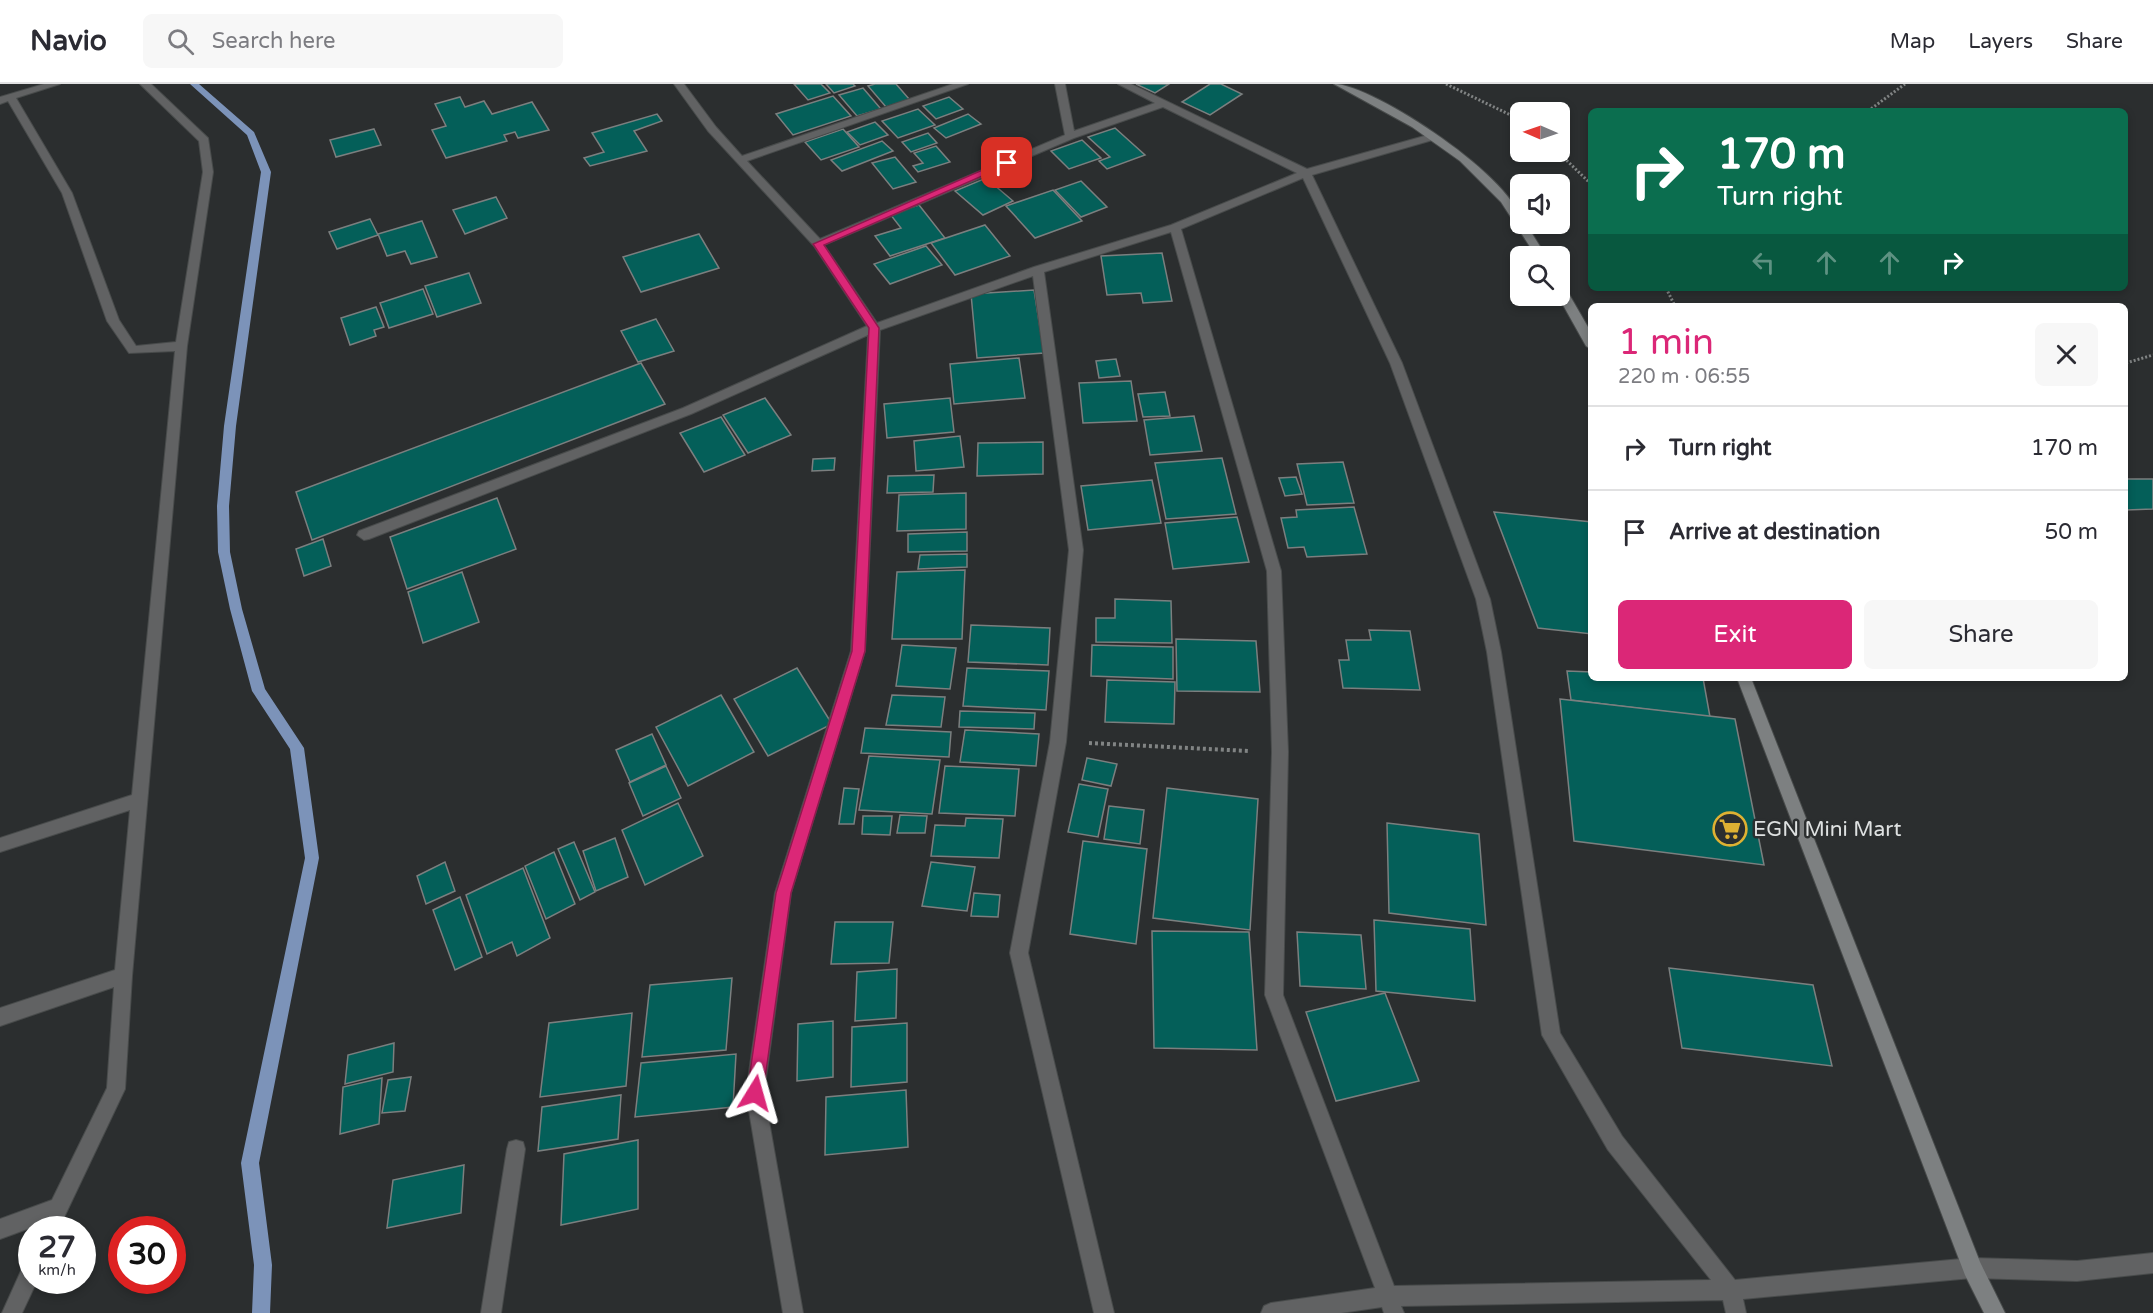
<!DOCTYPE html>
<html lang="en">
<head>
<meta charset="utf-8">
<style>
	body { margin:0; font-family:"Varela Round",sans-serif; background:#f7f7f7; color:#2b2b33; height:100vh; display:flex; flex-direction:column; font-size:22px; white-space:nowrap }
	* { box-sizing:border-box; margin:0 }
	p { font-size:20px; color:#7c7c81 }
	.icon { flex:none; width:33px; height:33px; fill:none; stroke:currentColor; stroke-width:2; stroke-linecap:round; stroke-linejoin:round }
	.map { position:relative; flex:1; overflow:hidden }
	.side { position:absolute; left:1588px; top:219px; width:540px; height:378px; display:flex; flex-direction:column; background:#fff; border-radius:9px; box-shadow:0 3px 9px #0003 }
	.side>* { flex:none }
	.guide { position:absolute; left:1588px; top:24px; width:540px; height:183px; border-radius:9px; box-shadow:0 3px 9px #0003; background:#0b6e4f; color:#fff; overflow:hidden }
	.needle { width:39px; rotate:272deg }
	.buttons { position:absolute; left:1510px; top:18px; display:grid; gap:12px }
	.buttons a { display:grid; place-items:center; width:60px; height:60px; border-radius:9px; background:#fff; box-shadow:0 3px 9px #0003; font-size:30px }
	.speed { position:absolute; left:18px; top:1132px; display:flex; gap:12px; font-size:30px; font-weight:700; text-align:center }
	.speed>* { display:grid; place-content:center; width:78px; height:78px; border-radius:50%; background:#fff; box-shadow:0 3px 9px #0003; line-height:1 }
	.speed small { font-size:15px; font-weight:400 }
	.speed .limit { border:9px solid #d22; background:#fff; color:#111 }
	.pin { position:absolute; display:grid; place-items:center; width:51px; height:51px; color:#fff; margin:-26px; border-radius:12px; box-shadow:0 3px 9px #0006 }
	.me { position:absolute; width:66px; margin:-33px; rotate:8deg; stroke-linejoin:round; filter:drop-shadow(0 0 4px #0008) }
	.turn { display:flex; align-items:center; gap:21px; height:126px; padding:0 30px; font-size:27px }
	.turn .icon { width:78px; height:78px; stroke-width:2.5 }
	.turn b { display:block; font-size:42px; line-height:51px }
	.lanes { display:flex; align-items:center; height:57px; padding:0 30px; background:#0003; justify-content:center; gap:30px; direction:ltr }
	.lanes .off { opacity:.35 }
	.round { display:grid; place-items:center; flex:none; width:63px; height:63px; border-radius:9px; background:#f7f7f7 }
	.summary { display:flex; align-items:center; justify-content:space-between; height:102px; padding:0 30px }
	h1 { font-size:36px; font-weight:600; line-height:45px; color:#db2777 }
	.button { display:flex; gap:12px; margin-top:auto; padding:12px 30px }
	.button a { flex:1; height:69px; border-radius:9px; background:#db2777; color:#fff; font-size:24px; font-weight:600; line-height:69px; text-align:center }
	.button a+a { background:#f7f7f7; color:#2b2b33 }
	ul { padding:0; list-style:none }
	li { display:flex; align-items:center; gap:18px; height:84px; padding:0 30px; border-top:2px solid #e1e1e2 }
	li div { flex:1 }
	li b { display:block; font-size:22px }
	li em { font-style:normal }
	header { display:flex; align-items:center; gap:36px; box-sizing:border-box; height:84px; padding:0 30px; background:#fff; border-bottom:2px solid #e1e1e2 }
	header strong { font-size:28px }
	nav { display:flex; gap:33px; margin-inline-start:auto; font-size:21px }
	.search { width:420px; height:54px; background:#f7f7f7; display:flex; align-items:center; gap:15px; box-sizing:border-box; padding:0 21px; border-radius:9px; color:#7c7c81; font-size:22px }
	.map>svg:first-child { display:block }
</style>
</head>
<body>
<header>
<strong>Navio</strong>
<div class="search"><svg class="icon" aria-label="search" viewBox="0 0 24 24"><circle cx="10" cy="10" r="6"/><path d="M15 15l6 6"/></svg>Search here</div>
<nav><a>Map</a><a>Layers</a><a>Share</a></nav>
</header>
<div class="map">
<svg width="2153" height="1229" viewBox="0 0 2153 1229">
	<rect width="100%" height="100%" fill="#2b2e2f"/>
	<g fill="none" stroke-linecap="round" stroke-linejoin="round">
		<path fill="#7c93b9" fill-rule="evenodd" d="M190,0h9l55,48 17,40 -35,254 -7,80 1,46 12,57 23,80 39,59 15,110 -60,305 13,102 -2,48h-18l2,-48 -13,-102 64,-305 -15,-109 -38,-58 -22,-82 -12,-57 -1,-46 7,-80 37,-254 -14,-37z"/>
	</g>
	<g fill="#045f59" stroke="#7b7f7f" stroke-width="1.5">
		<path d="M794,0h27l9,9 -22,7z"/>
		<path d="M826,0h27l2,2 -21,7z"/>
		<path d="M875,0h21l14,16 -24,7 -18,-21z"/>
		<path d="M1136,0h33l-14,9z"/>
		<path d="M1210,0h11l21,10 -32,21 -28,-13z"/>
		<path d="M863,4l18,21 -24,7 -18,-21z"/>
		<path d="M833,12l18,20 -58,19 -17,-21z"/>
		<path d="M460,13l5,10 19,-6 8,13 40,-12 17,28 -31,8 -3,-6 -11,3 3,6 -61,17 -14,-28 14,-4 -11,-22z"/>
		<path d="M949,13l14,12 -27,10 -13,-13z"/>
		<path d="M918,25l17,16 -37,13 -16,-17z"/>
		<path d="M657,30l5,7 -28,10 13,20 -57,15 -6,-8 20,-6 -12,-19z"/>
		<path d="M968,30l13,10 -35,14 -12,-10z"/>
		<path d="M875,38l13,13 -28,10 -13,-13z"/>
		<path d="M1115,44l30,27 -38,14 -8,-8 11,-4 -22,-20z"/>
		<path d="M374,45l7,16 -45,12 -6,-17z"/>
		<path d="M843,45l16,18 -38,13 -16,-18z"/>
		<path d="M928,49l9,10 -26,9 -9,-10z"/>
		<path d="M1082,56l19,18 -32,11 -18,-18z"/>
		<path d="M882,57l11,10 -51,20 -11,-11z"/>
		<path d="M936,62l14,16 -32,10 -5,-6 10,-3 -9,-10z"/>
		<path d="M895,73l21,25 -23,7 -21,-26z"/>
		<path d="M986,94l27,23 -30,14 -28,-24z"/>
		<path d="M1081,97l26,26 -26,10 -26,-27z"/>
		<path d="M1053,106l29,31 -47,17 -29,-32z"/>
		<path d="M496,113l11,21 -42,16 -12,-24z"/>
		<path d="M919,121l26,33 -55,18 -15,-20 26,-8 -11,-14z"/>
		<path d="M370,135l8,16 -41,14 -8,-17z"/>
		<path d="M422,137l15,36 -26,7 -6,-13 -18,5 -9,-22z"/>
		<path d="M985,141l25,31 -55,19 -24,-32z"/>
		<path d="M699,150l20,34 -78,24 -18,-35z"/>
		<path d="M926,162l16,19 -52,19 -16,-20z"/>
		<path d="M1162,169l10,48 -29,2 -2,-10 -34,2 -6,-39z"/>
		<path d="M469,189l12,30 -44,14 -12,-31z"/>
		<path d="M423,205l10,25 -44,14 -9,-25z"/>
		<path d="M1034,206l10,63 -67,5 -6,-64z"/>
		<path d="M376,223l8,20 -10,3 2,6 -26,9 -9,-27z"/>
		<path d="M656,235l18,32 -36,11 -17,-31z"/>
		<path d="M1019,274l6,40 -71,6 -4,-40z"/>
		<path d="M1116,275l4,17 -21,2 -3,-17z"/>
		<path d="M641,279l24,41 -353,136 -16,-48z"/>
		<path d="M1131,297l6,40 -54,2 -4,-40z"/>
		<path d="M1165,308l5,24 -27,1 -5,-23z"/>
		<path d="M765,314l26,37 -43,18 -25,-38z"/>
		<path d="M950,314l4,34 -67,6 -3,-34z"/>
		<path d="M1194,332l8,35 -52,4 -6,-35z"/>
		<path d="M721,333l24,38 -41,17 -24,-39z"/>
		<path d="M960,352l4,31 -48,4 -2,-30z"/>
		<path d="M1043,358v32l-66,2 1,-33z"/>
		<path d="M835,374l-1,12 -22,1 1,-12z"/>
		<path d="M1222,374l14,56 -70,5 -11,-56z"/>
		<path d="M1343,378l11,41 -47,2 -10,-41z"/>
		<path d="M934,391l-1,17 -46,1 1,-17z"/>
		<path d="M1296,393l6,17 -17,2 -6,-18z"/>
		<path d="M2126,395h27v30l-27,1z"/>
		<path d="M1152,396l9,43 -73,7 -7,-44z"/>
		<path d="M966,409v36l-69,2 2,-36z"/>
		<path d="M497,414l19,51 -109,40 -17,-52z"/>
		<path d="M1354,423l13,47 -60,3 -3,-10 -16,1 -7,-30 16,-1 -1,-7z"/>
		<path d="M1494,428l98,10v112l-54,-6z"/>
		<path d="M1237,433l12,45 -76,7 -8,-46z"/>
		<path d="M967,448v19l-59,1v-18z"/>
		<path d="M323,455l8,27 -27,10 -8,-27z"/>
		<path d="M967,470v13l-49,2 2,-14z"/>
		<path d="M965,486l-3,69h-70l5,-67z"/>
		<path d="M462,488l17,50 -56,21 -15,-51z"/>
		<path d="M1115,515l56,2 1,42 -76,-1v-24h19z"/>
		<path d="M971,541l79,3 -2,37 -80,-3z"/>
		<path d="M1369,546l41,1 10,59 -77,-2 -4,-28h10l-3,-20h25z"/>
		<path d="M1176,555l80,2 4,51 -83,-1z"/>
		<path d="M902,561l54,3 -6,41 -54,-3z"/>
		<path d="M1092,561l81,2v32l-82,-3z"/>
		<path d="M797,584l35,56 -64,32 -34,-57z"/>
		<path d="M967,584l82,3 -3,39 -83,-4z"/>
		<path d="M1567,587l25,1v6h111l7,39 -139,-17z"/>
		<path d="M1107,596l68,2 -1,42 -69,-2z"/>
		<path d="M721,611l33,57 -66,34 -32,-59z"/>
		<path d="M892,611l53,2 -4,30 -55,-2z"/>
		<path d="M1560,615l175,20 29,146 -190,-24z"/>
		<path d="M960,627l75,2 -1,16 -75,-2z"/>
		<path d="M865,644l86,4 -2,25 -88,-4z"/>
		<path d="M965,646l74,4 -3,32 -76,-4z"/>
		<path d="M652,650l14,31 -36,17 -14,-32z"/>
		<path d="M869,672l71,4 -8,54 -73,-4z"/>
		<path d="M1087,674l30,6 -6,22 -29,-6z"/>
		<path d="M666,682l15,32 -38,18 -14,-33z"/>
		<path d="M945,682l74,3 -4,47 -76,-3z"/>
		<path d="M1079,700l29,5 -10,48 -30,-5z"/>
		<path d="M844,704l15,1 -5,35h-15z"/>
		<path d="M1167,704l91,11 -8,131 -97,-12z"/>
		<path d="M678,719l25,53 -58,29 -23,-55z"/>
		<path d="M1109,722l35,4 -4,34 -36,-5z"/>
		<path d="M900,731l27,1 -2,17h-28z"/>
		<path d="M863,732h29l-2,19 -28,-1z"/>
		<path d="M966,734l37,1 -4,39 -68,-2 4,-31 30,1z"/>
		<path d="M1387,739l92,11 7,91 -97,-12z"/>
		<path d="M615,754l13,39 -32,14 -13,-40z"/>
		<path d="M1083,757l64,8 -11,95 -66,-10z"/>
		<path d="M574,758l21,50 -15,8 -22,-51z"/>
		<path d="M554,768l21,52 -29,15 -21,-53z"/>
		<path d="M445,778l10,29 -29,13 -9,-28z"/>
		<path d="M931,778l44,5 -8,44 -45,-5z"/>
		<path d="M523,784l27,70 -33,18 -5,-14 -25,12 -21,-59z"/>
		<path d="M974,809l26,2 -2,22 -27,-1z"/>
		<path d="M460,813l22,60 -27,13 -22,-60z"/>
		<path d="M1374,836l96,9 5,72 -99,-10z"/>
		<path d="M835,838h58l-4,41 -58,1z"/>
		<path d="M1152,847l97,1 8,118 -103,-2z"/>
		<path d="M1297,848l64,3 5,54 -66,-3z"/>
		<path d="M1669,884l144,17 19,81 -150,-18z"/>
		<path d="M897,885l-1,49 -41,3 2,-49z"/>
		<path d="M732,894l-6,72 -84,7 8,-72z"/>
		<path d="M1385,909l34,88 -83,20 -30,-89z"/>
		<path d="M632,929l-6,73 -86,11 9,-74z"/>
		<path d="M833,937v56l-36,4 1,-57z"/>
		<path d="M907,939v59l-56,5 1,-60z"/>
		<path d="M394,959l-1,29 -48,12 3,-29z"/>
		<path d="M736,970l-3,53 -98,10 6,-54z"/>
		<path d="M411,993l-6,34 -23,2 6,-33z"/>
		<path d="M382,994l-3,46 -39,10 3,-47z"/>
		<path d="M906,1006l2,57 -83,8 1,-58z"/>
		<path d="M621,1011l-3,44 -80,12 4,-44z"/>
		<path d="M638,1056v69l-77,16 3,-71z"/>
		<path d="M464,1081l-3,48 -74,15 6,-48z"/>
	</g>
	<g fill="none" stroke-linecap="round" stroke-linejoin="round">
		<defs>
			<g id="street">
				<path d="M44,0h16l-44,14 56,95 47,127 17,26 40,-4 27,-170 -4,-31 -59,-57h11l57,54 5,34 -26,174 -55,630 -7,113 -67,141h-20l3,-6 -41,15v-20l52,-19 55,-112 7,-101 -114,39v-18l115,-38 15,-160 -130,42v-14l132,-43 43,-444 -46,2 -22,-32 -45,-128 -54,-92 -8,3v-7z"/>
				<path d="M674,0h10l32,43 26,29 211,-72h15l-221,77 73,78 245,-104 -10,-51h10l9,47 81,-28 -37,-19h13l176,85 121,-34h8v4l-124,36 90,188 88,236 11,53 59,381 62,103 113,144 237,-22 105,3 76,-8v20l-76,8 -105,-3 -229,21 3,14h-20l-3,-13 -322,6 3,7h-20l-2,-6 -41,6h-80l3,-7 7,-3 104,-15 -110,-293 7,-243 -5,-181 -96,-339 -127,40 39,278 -17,192 -38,211 86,360h-20l-84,-360 40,-211 19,-192 -36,-274 -153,54 -15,321 -74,242 -27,200 39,220h-20l-37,-220 29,-200 76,-242 17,-316 -177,79 -322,125 -5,1 -7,-5 2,-4 324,-123 184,-82 -53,-80 -106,-115zM1163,23l134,66 -126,52 -137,42 -157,56 -53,-78 250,-107zM1303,94l87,185 86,236 11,53 55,383 66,115 103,130 -317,6 -111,-291 5,-243 -7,-181 -100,-342z"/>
				<path d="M516,1056l7,2 2,7 -24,164h-20l26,-164 2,-7z"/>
				<path d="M32,1175v22h5l-15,32h-20l23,-51z"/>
			</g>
			<g id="secondary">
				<path d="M1334,0c39,0 187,98 187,140h5l20,32h-10l-35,-54 -41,-41 -48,-34z"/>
				<path d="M1560,201l6,4 26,45v16l-6,-4 -28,-50h2z"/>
				<path d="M1737,594h14l229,584 25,51h-21l-19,-38z"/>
			</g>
		</defs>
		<use href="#street" stroke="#484b4b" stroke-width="2"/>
		<use href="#secondary" stroke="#484b4b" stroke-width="2"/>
		<g stroke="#818484" stroke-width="3" stroke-dasharray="2 2" stroke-linecap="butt">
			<path d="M1446,0l75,36"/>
			<path d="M1868,27l37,-27"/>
			<path d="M1558,68l34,33"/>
			<path d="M1666,204l9,18"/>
			<path d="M2126,279l27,-8"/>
		</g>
		<path stroke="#818484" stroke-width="4" stroke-dasharray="3 3" stroke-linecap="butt" d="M1089,659l160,8"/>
		<use href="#street" fill="#616263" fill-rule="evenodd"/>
		<use href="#secondary" fill="#7d8081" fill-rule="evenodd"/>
	</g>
	<path fill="#db2777" stroke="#8e194d" stroke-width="1.5" d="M1003,77l9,2 -188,82 55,83 -14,323 -74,242 -28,200 -2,6 -6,2 -6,-2 -2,-6 29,-200 76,-242 17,-323 -56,-84z"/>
	<defs>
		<symbol id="supermarket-ring" viewBox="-11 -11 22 22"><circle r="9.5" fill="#2b2e2f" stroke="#deb133" stroke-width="1.5"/><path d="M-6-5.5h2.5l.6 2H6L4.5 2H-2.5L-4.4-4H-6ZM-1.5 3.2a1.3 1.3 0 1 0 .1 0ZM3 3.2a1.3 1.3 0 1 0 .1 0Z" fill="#deb133"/></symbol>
	</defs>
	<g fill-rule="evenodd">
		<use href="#supermarket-ring" x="1711" y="726" width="38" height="38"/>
	</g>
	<g text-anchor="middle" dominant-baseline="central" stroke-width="5" stroke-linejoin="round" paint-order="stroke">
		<g font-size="21" fill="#dee1e1" stroke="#2b2e2f" text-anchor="start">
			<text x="1753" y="745">EGN Mini Mart</text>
		</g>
	</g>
</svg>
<div class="buttons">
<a><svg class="needle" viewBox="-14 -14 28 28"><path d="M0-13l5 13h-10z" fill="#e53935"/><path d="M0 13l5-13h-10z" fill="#7c7c81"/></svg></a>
<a><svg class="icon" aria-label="sound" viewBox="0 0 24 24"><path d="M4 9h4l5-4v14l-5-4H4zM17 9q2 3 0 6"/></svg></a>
<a><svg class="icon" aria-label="search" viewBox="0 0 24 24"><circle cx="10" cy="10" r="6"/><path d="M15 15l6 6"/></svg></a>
</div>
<div class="speed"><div>27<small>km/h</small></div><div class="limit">30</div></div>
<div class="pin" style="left:1007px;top:79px;background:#d93025"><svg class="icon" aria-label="arrive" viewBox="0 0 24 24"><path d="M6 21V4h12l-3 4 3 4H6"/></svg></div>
<svg class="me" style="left:755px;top:1009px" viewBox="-20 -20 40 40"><path d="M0-17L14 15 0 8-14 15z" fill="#db2777" stroke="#fff" stroke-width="4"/></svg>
<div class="guide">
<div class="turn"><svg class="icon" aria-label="right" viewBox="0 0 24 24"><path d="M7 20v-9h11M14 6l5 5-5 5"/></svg><div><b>170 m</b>Turn right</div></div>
<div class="lanes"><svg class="icon off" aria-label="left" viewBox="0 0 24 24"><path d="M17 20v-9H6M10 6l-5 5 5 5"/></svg><svg class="icon off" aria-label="ahead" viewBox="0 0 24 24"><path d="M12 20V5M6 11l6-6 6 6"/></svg><svg class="icon off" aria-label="ahead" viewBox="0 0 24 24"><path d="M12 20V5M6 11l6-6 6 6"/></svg><svg class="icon" aria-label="right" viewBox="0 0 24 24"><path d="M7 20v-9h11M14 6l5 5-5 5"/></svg></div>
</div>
<section class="side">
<div class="summary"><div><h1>1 min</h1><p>220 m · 06:55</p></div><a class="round"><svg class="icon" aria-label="close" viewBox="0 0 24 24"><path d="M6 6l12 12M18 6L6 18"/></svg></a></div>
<ul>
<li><svg class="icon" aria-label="right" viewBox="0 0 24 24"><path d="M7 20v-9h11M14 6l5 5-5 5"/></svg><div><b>Turn right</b></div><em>170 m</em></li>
<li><svg class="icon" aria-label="arrive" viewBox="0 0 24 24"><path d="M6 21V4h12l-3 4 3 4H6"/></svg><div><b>Arrive at destination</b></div><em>50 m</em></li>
</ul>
<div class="button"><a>Exit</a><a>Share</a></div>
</section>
</div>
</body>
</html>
